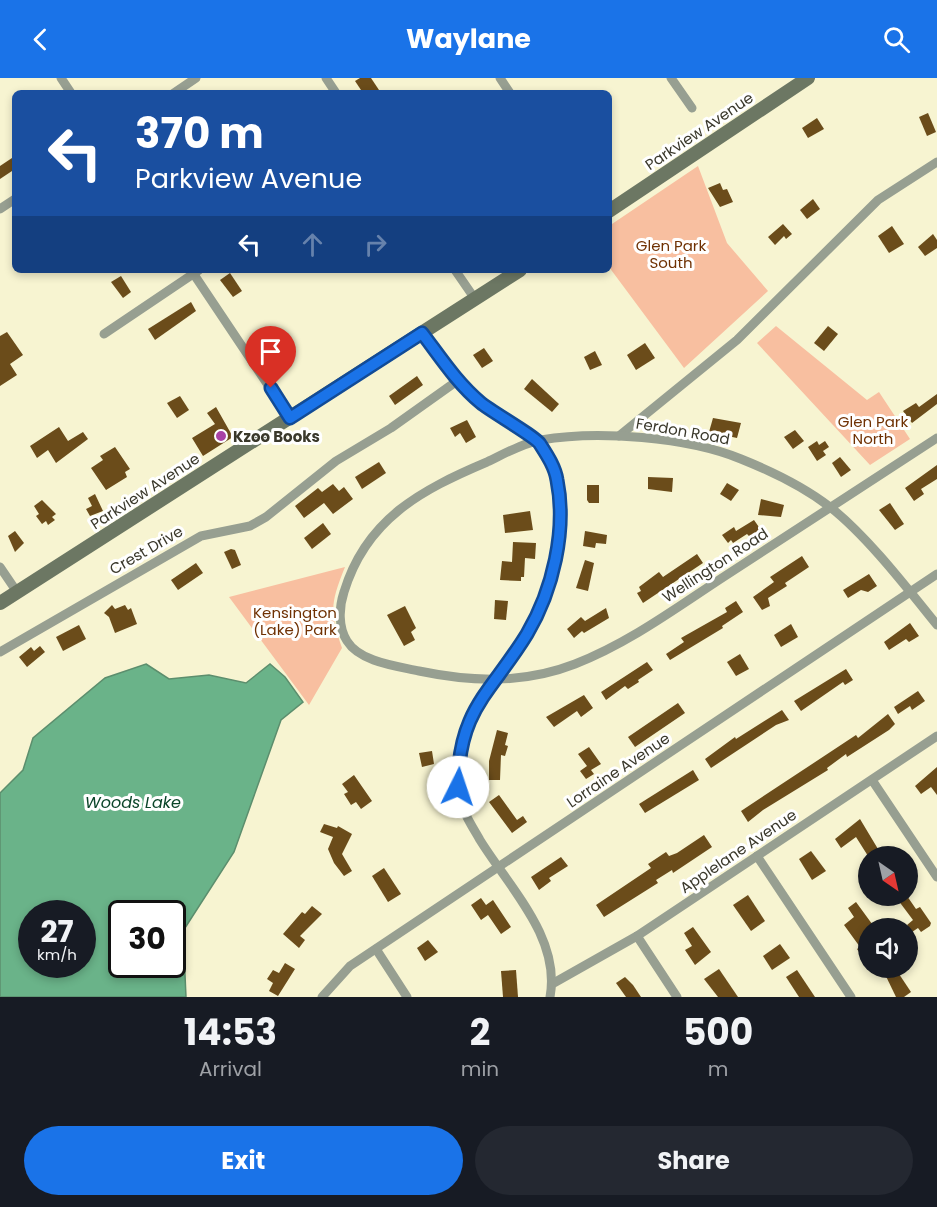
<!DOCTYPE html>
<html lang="en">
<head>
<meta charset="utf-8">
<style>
	body { margin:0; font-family:Poppins,sans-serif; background:#242831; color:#f1f3f6; height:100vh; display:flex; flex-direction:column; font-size:22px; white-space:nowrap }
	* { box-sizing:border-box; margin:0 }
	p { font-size:20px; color:#9ea1a6 }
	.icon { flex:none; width:33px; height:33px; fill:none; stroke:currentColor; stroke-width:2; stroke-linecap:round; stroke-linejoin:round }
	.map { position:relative; height:919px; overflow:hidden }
	.panel { display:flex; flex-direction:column; background:#171b24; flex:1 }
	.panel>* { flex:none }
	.banner { position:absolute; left:12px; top:12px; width:600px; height:183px; border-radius:9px; box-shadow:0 3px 9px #0003; background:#1a4fa0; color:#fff; overflow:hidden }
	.needle { width:39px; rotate:146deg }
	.tools { position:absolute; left:858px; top:768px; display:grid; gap:12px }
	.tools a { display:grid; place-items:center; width:60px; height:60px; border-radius:50%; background:#171b24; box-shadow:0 3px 9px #0003; font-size:30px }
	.speed { position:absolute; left:18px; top:822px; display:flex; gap:12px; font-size:30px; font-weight:700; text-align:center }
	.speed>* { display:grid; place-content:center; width:78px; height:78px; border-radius:50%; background:#171b24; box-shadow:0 3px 9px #0003; line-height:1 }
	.speed small { font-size:15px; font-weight:400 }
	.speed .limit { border:3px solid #111; border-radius:9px; background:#fff; color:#111 }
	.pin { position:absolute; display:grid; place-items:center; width:51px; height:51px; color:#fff; margin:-62px -26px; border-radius:50% 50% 50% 0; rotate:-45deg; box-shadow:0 0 6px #0007 }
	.pin .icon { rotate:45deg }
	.me { position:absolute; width:66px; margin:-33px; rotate:4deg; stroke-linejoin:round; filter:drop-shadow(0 0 4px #0008) }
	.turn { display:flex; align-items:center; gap:21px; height:126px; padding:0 24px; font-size:27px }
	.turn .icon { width:78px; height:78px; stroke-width:2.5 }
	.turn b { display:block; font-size:42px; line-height:51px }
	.lanes { display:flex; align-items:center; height:57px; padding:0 24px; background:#0003; justify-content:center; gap:30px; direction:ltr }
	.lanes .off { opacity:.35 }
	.eta { display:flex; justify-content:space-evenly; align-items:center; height:102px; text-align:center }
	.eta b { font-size:36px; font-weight:700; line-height:42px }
	.cta { display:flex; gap:12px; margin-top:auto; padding:12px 24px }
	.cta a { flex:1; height:69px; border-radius:36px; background:#1a73e8; color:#fff; font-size:24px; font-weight:700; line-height:69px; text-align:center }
	.cta a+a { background:#242831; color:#f1f3f6 }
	header { display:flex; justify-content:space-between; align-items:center; height:78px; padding:0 24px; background:#1a73e8; color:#fff; font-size:27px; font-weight:700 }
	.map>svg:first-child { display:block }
</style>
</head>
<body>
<header><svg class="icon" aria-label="back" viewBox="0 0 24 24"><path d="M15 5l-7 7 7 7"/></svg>Waylane<svg class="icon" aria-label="search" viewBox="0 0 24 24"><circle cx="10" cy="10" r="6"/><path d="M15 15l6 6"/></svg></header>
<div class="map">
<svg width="937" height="919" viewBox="0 0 937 919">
	<rect width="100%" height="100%" fill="#f7f4d1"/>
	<g fill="#f8bfa0">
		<path d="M698,88l29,77 41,48 -84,77 -75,-101v-41z"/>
		<path d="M776,248l91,74 12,-8 31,47 -40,26 -113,-122z"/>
		<path d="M345,489c-14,35 -16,44 -3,81l-33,57 -80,-108z"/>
	</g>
	<path fill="#6ab389" stroke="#5c8e6d" stroke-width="1.5" fill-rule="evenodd" d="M146,586l23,15 40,-4 37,8 24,-19 15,13 18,25 -22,18 -47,132 -51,79 3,66h-186v-204l23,-23 10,-32 72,-60zM32,836h50v50h-50zM122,836h50v50h-50z"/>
	<g fill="#6b4c1a">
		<path d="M360,0h11l10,15h-18l-8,-12z"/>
		<path d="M928,35l8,19 -9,4 -8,-19z"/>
		<path d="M817,40l7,11 -16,9 -6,-10z"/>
		<path d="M15,78v13l-15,10v-13z"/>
		<path d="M720,105l3,7 4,-1 6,13 -13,5 -12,-19z"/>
		<path d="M813,121l7,10 -13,10 -7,-9z"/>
		<path d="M783,146l9,10 -6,5 -2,-3 -9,9 -7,-8z"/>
		<path d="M892,148l12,18 -15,9 -11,-17z"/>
		<path d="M933,156l4,6v8l-12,8 -7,-9z"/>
		<path d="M230,195l12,18 -9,6 -13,-17z"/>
		<path d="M121,198l10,16 -8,6 -12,-16z"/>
		<path d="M191,224l5,9 -41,29 -7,-11z"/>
		<path d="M828,248l10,8 -14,17 -10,-8z"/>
		<path d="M7,254l16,23 -13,9 7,11 -17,11v-50z"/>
		<path d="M645,265l10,15 -19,12 -9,-15z"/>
		<path d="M484,270l9,13 -11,7 -9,-13z"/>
		<path d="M595,273l7,14 -12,5 -6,-13z"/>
		<path d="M417,298l6,9 -28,20 -6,-9z"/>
		<path d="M532,301l27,25 -7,8 -28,-23z"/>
		<path d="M937,316v10l-25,19 -9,-12 13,-8 3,4z"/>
		<path d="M180,318l9,14 -12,8 -10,-15z"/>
		<path d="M216,329l17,30 -30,19 -11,-18 23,-14 -8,-11z"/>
		<path d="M713,340l28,5 -4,15 -28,-6z"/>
		<path d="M467,342l9,17 -10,6 -6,-10 -5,4 -5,-9z"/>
		<path d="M59,349l9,14 15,-9 5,7 -32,24 -8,-13 -11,8 -7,-12z"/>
		<path d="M795,352l9,11 -11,8 -9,-12z"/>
		<path d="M817,363l2,4 6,-4 4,6 -6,4 3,4 -9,6 -9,-14z"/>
		<path d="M115,369l15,22 -5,3 2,5 -21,13 -15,-22 12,-8 -3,-4z"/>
		<path d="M840,379l11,13 -10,7 -9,-14z"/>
		<path d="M379,384l7,11 -24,16 -7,-12z"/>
		<path d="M937,387v14l-16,10 3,5 -10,7 -9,-13z"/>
		<path d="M648,399l25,1 -1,14 -24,-3z"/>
		<path d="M727,405l12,7 -8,11 -11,-7z"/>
		<path d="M333,406l6,7 5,-4 9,12 -20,15 -9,-11 -20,15 -9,-12 23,-18 4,4z"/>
		<path d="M587,407h12v18h-10l-2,-3z"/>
		<path d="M95,416l8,17 -13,5 -4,-7 6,-3 -4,-8z"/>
		<path d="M761,421l23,6 -3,12 -23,-2z"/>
		<path d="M42,422l14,14 -4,3 3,3 -7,5 -2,-4 -4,3 -6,-8 3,-2 -5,-8z"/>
		<path d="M890,425l14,21 -9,6 -16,-20z"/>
		<path d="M530,433l3,19 -28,3 -2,-18z"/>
		<path d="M754,442l7,10 -11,7 -3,-3 -14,9 -2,-3 -3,3 -6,-8 12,-8 2,4z"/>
		<path d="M323,445l8,11 -19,15 -8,-11z"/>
		<path d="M15,453l9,12 -9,9 -7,-16z"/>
		<path d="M585,453l22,4 -1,9 -10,-1 -1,5 -12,-2z"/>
		<path d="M513,464l23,1 -1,16 -10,-1 -1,19h-3v4l-21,-1 2,-19 10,1z"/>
		<path d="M231,471l4,1 6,15 -9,4 -8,-17z"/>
		<path d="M697,476l6,9 -60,40 -6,-10 4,-2 -2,-4 20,-15 4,5z"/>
		<path d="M802,478l7,11 -24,16 2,3 -19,12 2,8 -8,4 -9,-13 21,-15 -4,-5z"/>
		<path d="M585,482l9,3 -6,28 -12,-3z"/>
		<path d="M196,485l7,10 -25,17 -7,-10z"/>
		<path d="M869,496l8,12 -9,6 -7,-2 -13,8 -5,-8z"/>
		<path d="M495,522l13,1 -2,19 -12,-1z"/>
		<path d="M736,523l7,11 -21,14 1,2 -53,32 -4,-6 18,-12 -3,-4 46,-26 -2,-4z"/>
		<path d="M112,527l3,4 10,-4 3,5 3,-2 6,16 -22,9 -6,-16 -5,-4z"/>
		<path d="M405,528l11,22 -5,4 4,8 -11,6 -17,-31z"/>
		<path d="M606,530l3,10 -25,15 -2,-2 -8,7 -7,-9 14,-12 4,4z"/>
		<path d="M910,545l9,13 -10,6 -3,-3 -17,11 -5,-8z"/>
		<path d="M791,546l7,13 -17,10 -7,-12z"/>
		<path d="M79,547l7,14 -23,12 -7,-14z"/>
		<path d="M40,568l5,6 -18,15 -8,-10 12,-10 3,4z"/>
		<path d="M740,576l9,15 -13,7 -9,-14z"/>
		<path d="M647,584l6,8 -15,10 1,2 -11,7 -3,-3 -19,14 -5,-8z"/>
		<path d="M846,591l7,11 -8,5 -2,-3 -42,29 -7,-10z"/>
		<path d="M918,613l7,10 -13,9 -2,-4 -12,8 -4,-7z"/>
		<path d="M584,617l9,13 -12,9 -4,-6 -23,16 -8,-10z"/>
		<path d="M678,625l7,10 -50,34 -7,-10z"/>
		<path d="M782,632l7,10 -13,5 -65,43 -6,-9 30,-22 1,2z"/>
		<path d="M888,636l7,10 -6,6 -42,27 -1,-3 -19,14 1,2 -65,40 -15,12 -7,-11 115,-76 2,3z"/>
		<path d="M497,652l11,3 -3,12 3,1 -3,10 -4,-1 -1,25h-11v-19z"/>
		<path d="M589,669l12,17 -10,6 3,4 -8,5 -6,-8 7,-5 -9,-12z"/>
		<path d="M432,673l2,13 -12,3 -3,-14z"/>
		<path d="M937,689v28l-6,-8 -10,7 -6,-8z"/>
		<path d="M693,692l6,10 -54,33 -6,-9z"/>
		<path d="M354,697l18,26 -11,8 -5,-7 -5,3 -7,-11 4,-2 -6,-8z"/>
		<path d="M499,717l18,25 6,-4 4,6 -15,11 -23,-31z"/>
		<path d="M860,741l18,30 2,-1 6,8h-18l-12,-19 -15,11 -6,-9z"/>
		<path d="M324,746l13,4 1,-2 14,8 -10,20 10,17 -8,5 -10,-13 -6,-14 5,-12 -13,-5z"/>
		<path d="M704,757l8,12 -39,26 -1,-3 -16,10 2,3 -54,34 -8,-12 55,-37 -3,-4 18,-12 3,4 8,-3z"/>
		<path d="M811,773l15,20 -14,9 -13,-21z"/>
		<path d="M561,779l7,9 -19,12 2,3 -12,9 -8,-13z"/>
		<path d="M384,790l17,26 -13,8 -16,-26z"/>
		<path d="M748,817l17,26 -14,10 -18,-26z"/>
		<path d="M895,818h12l9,13 4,-2 11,16 -1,3 -9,6 -3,-4 -6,4 -5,-7 6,-5z"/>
		<path d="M481,820l5,7 7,-5 18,27 -10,7 -13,-19 -7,5 -10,-15z"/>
		<path d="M856,824l19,26h-7v37l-11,-16 3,-2 -16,-22 10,-8 -6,-9z"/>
		<path d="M312,828l10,8 -22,22 5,4 -6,8 -16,-14 19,-22 3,2z"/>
		<path d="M693,849l18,25 -16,13 -10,-15 7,-4 -8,-13z"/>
		<path d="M428,862l10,12 -13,9 -8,-13z"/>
		<path d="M780,866l10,14 -18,12 -9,-14z"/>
		<path d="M285,885l10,6 -17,27 -9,-5 4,-8 -6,-4 6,-9 6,3z"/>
		<path d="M882,890h13l16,24 -7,5h-8z"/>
		<path d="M719,891l19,28h-20l-14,-18z"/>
		<path d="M516,892l2,27h-15l-2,-26z"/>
		<path d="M797,892l18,27h-16l-13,-20z"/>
		<path d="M625,899l8,8 8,12h-15l-10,-14z"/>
	</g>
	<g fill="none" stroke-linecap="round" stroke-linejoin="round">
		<g stroke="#979f91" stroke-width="9">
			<path d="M61,0l10,15"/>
			<path d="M326,0l10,15"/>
			<path d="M500,0l10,15"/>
			<path d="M671,0l21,30"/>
			<path d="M174,15l22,-15"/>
			<path d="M0,131l15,-10"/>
			<path d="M191,192l99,148"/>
			<path d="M455,192l20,29"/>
			<path d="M422,255c14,19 27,41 45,57 11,10 22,21 35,29 11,7 26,12 35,21 6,5 11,16 14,23 10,20 10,44 8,67 -4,36 -13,71 -31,103 -31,53 -82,91 -69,162 3,16 13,31 21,45 29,47 81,98 70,157"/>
			<path d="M104,256l95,-64"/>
			<path d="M619,358l118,-96 141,-140 59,-38"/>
			<path d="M937,360c-71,46 -142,92 -212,138 -49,32 -96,67 -150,88 -51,20 -103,18 -156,7 -23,-5 -59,-9 -72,-30 -9,-14 -8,-34 -3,-49 22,-73 77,-102 143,-130 17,-8 36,-19 54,-22 56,-10 147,-3 200,19 30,12 63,28 89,48 37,29 77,81 107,118"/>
			<path d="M0,489l17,25"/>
			<path d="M0,574l201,-116 49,-10 16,-9 70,-56 55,-33 66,-47"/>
			<path d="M872,702l65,97"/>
			<path d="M757,778l94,141"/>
			<path d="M637,858l40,61"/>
			<path d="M376,871l31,48"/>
			<path d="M552,906l85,-48 300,-200"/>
			<path d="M322,919l28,-31 587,-392"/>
		</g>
		<g stroke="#6c7763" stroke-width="14">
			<path d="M609,133l199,-133"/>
			<path d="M0,525l520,-333"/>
		</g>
	</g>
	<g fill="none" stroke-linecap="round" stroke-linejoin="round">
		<defs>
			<path id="route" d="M271,310l19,30 132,-85c19,25 35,50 59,70 11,9 55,34 59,41 7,11 15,23 17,36 10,50 -4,110 -30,154 -36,59 -69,75 -69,153"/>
		</defs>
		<use href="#route" stroke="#114b97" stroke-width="15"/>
		<use href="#route" stroke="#1a73e8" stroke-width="10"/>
	</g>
	<circle fill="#a942a6" stroke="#fff" stroke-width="2" cx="221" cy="358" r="6"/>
	<g text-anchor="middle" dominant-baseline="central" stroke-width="6" stroke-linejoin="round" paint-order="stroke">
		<g font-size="15" fill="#3a382b" stroke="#fff">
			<text transform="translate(699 53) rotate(-34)">Parkview Avenue</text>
			<text transform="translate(683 353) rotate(10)">Ferdon Road</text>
			<text transform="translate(145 413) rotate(-33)">Parkview Avenue</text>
			<text transform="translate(146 472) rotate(-30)">Crest Drive</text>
			<text transform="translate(715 487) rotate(-33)">Wellington Road</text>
			<text transform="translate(618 692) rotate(-34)">Lorraine Avenue</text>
			<text transform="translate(738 773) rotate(-34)">Applelane Avenue</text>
		</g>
		<g font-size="15" fill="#6f3103" stroke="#fff">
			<text x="671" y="167">Glen Park<tspan x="671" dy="17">South</tspan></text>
			<text x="873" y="343">Glen Park<tspan x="873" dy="17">North</tspan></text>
			<text x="295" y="534">Kensington<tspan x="295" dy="17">(Lake) Park</tspan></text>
		</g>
		<g font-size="15" font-weight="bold" fill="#3a382b" stroke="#fff" text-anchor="start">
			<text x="233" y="358">Kzoo Books</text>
		</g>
		<g font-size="16" font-style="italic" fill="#0a4529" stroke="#fff">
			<text x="133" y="724">Woods Lake</text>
		</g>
	</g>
</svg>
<div class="tools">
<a><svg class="needle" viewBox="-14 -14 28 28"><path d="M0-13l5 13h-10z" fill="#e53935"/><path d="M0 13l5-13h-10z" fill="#9ea1a6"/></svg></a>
<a><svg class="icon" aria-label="sound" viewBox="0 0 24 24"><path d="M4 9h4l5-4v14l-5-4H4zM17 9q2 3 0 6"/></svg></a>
</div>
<div class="speed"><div>27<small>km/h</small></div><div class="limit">30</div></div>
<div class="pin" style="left:271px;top:310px;background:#d93025"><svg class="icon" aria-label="arrive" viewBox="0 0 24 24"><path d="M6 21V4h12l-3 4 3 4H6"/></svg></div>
<svg class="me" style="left:458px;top:709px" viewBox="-20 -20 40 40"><circle r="19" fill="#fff"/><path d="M0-13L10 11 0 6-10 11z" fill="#1a73e8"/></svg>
<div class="banner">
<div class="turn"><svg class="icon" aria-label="left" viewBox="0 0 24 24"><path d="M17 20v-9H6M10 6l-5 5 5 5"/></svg><div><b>370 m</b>Parkview Avenue</div></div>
<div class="lanes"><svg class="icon" aria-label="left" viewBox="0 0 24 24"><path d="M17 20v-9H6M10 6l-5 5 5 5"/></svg><svg class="icon off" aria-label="ahead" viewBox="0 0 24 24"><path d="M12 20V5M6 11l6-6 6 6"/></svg><svg class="icon off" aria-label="right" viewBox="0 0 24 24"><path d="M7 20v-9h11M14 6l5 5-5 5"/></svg></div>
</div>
</div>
<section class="panel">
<div class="eta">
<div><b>14:53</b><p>Arrival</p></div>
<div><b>2</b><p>min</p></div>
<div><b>500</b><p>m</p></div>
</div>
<div class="cta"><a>Exit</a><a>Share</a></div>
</section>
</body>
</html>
